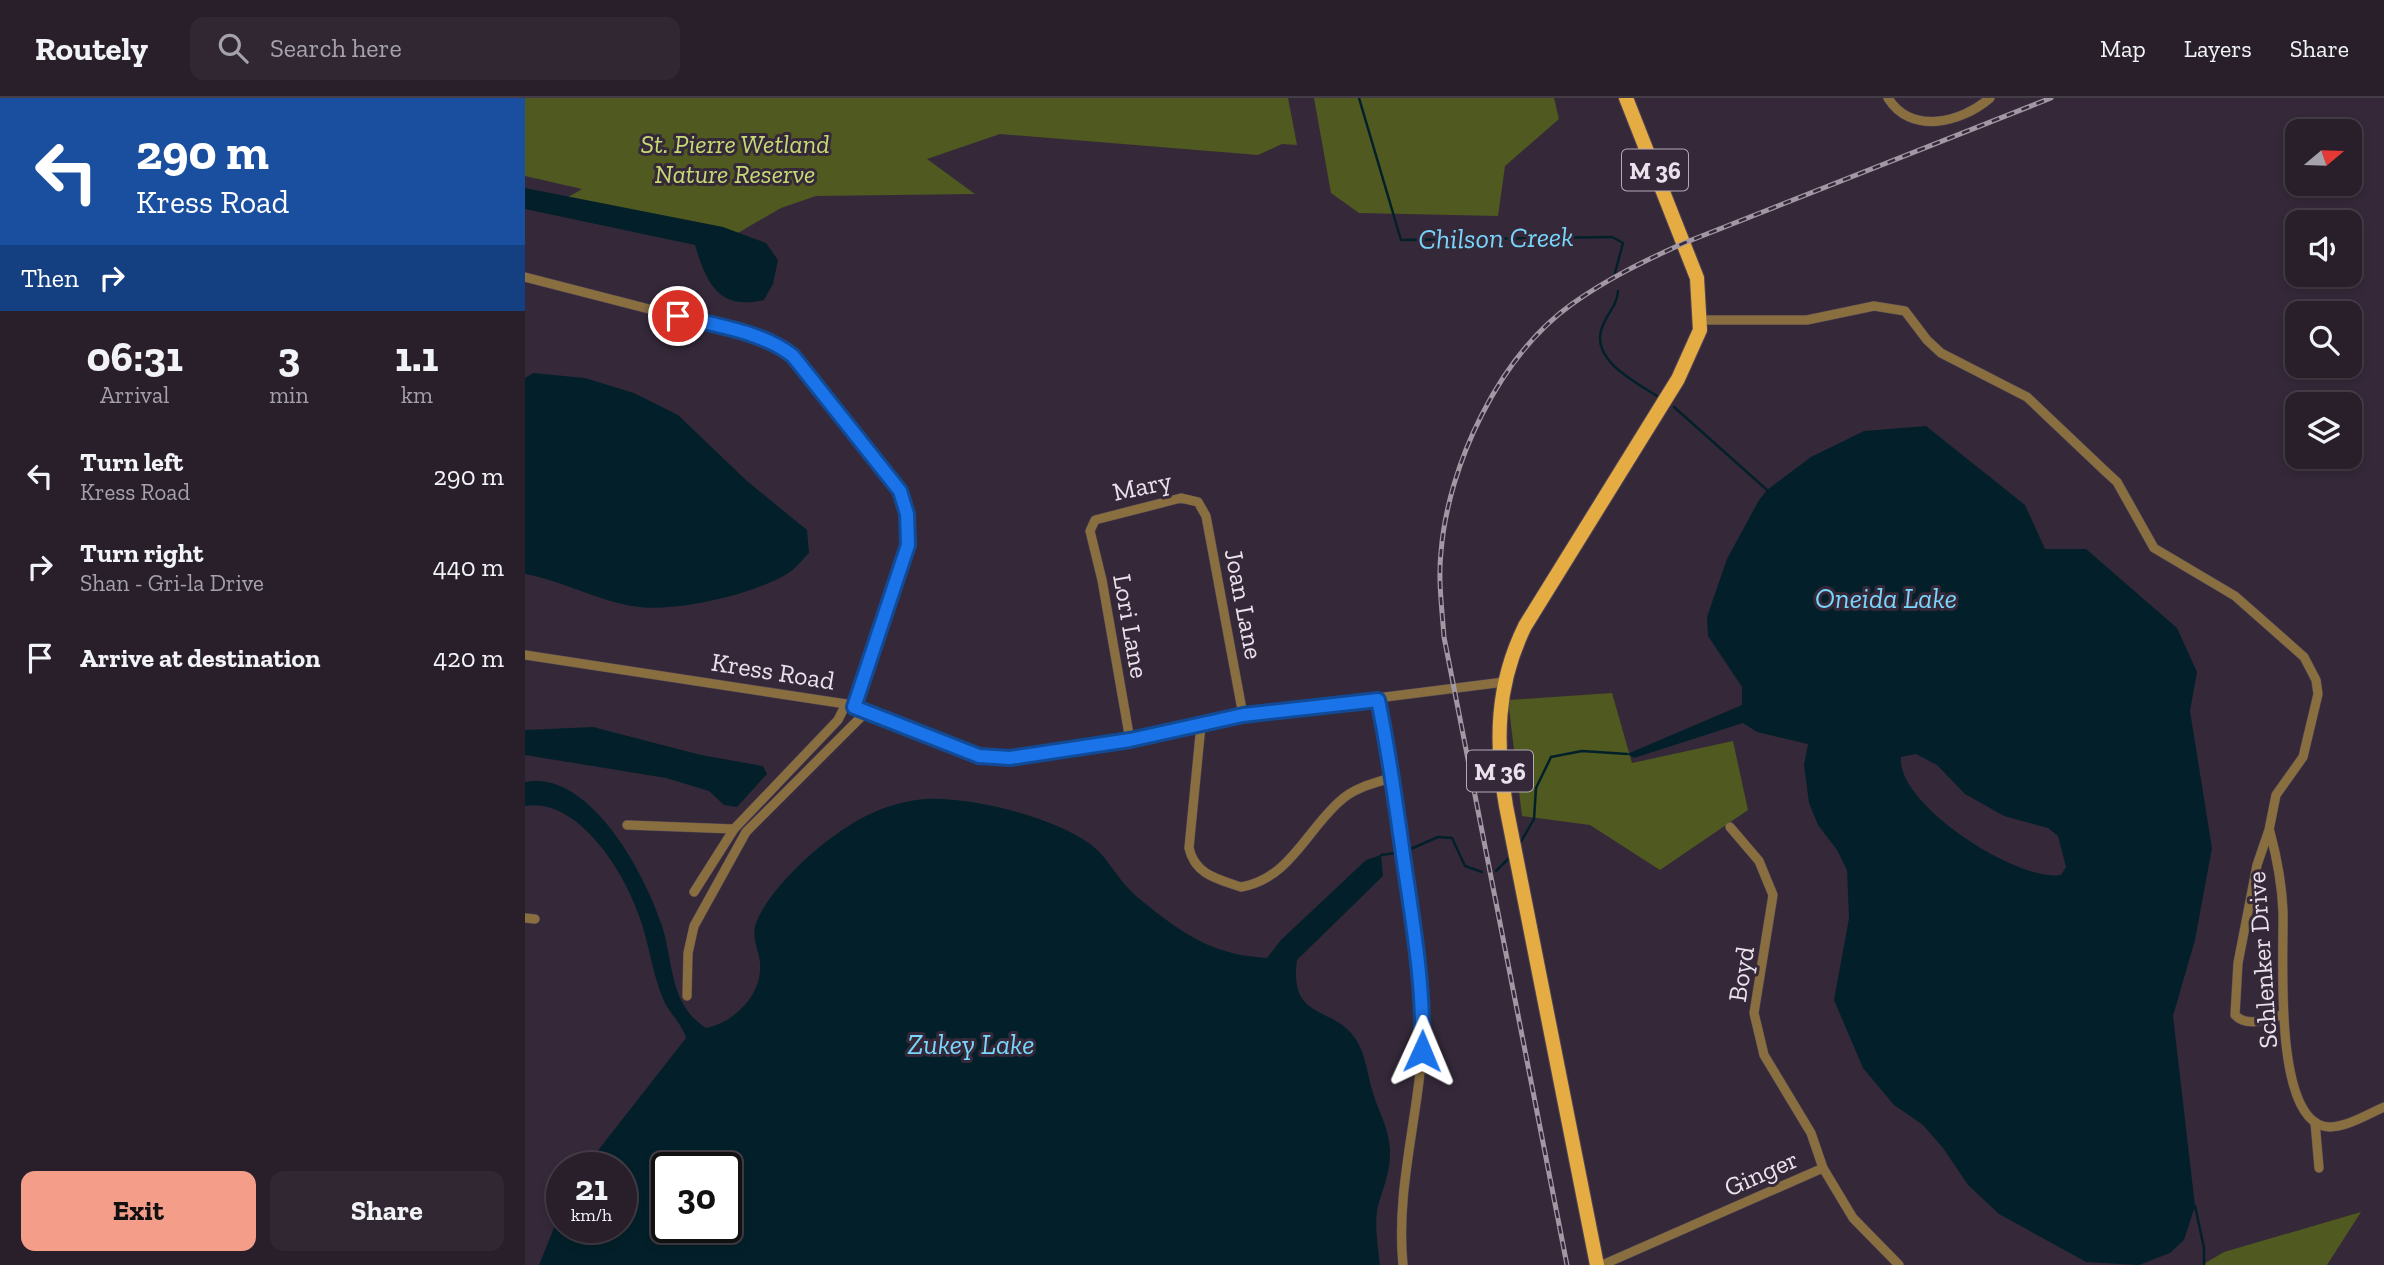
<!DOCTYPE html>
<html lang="en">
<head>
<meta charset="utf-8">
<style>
	body { margin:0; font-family:"Zilla Slab",serif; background:#302733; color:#f1f3f6; height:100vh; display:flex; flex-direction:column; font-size:26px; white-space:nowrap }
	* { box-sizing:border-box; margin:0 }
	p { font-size:23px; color:#a5a2a9 }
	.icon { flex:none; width:38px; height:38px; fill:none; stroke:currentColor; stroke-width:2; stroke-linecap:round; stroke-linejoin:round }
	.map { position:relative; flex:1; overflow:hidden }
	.drawer { display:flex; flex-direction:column; background:#281f2b; width:525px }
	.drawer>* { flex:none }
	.banner { background:#1a4fa0; color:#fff; overflow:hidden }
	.needle { width:46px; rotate:71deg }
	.buttons { position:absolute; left:1760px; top:21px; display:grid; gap:14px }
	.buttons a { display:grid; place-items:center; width:77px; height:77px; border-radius:14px; background:#281f2b; box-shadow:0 4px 10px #0003,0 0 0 2px #443d47; font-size:35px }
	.speed { position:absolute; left:21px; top:1054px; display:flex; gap:14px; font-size:35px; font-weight:700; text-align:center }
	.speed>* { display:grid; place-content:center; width:91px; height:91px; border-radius:50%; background:#281f2b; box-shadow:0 4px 10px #0003,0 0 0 2px #443d47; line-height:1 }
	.speed small { font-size:18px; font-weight:400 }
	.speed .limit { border:4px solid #111; border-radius:10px; background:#fff; color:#111 }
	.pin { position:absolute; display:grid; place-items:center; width:60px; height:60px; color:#fff; margin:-30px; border:4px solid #fff; border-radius:50%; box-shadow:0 2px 7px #0007 }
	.me { position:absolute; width:77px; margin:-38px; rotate:1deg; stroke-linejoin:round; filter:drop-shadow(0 0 5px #0008) }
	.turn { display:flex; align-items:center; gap:24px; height:147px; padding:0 21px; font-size:32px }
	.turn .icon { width:91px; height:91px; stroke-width:2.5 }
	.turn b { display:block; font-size:49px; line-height:60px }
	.then { display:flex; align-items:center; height:66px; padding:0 21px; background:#0003; gap:14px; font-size:26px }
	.eta { display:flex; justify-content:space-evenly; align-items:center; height:119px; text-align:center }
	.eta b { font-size:42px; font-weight:700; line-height:49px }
	.primary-button { display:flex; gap:14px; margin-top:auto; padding:14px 21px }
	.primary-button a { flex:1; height:80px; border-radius:14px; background:#f49e8a; color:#111; font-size:28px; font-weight:700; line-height:80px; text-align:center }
	.primary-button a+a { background:#302733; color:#f1f3f6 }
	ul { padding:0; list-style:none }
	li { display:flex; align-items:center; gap:21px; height:91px; padding:0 21px }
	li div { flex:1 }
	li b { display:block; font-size:26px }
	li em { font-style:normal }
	header { display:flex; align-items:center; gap:42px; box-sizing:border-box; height:98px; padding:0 35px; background:#281f2b; border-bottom:2px solid #443d47 }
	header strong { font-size:33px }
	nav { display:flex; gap:38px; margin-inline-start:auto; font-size:24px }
	.search { width:490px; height:63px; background:#302733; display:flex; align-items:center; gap:18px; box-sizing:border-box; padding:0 24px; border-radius:14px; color:#a5a2a9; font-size:26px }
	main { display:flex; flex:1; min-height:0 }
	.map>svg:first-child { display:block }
</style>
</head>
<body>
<header>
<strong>Routely</strong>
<div class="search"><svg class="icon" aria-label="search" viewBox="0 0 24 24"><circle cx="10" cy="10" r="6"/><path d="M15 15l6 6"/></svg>Search here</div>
<nav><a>Map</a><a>Layers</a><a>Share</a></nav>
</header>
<main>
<section class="drawer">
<div class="banner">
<div class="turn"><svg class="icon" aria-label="left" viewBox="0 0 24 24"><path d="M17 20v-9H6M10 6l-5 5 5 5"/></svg><div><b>290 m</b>Kress Road</div></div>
<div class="then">Then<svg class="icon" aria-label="right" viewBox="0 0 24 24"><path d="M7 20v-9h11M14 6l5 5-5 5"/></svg></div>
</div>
<div class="eta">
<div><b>06:31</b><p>Arrival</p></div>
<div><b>3</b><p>min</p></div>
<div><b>1.1</b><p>km</p></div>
</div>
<ul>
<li><svg class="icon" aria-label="left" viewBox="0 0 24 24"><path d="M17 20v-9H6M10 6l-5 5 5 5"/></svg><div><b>Turn left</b><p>Kress Road</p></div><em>290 m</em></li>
<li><svg class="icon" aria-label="right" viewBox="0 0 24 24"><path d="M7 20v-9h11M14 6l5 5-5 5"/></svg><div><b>Turn right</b><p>Shan - Gri-la Drive</p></div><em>440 m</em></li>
<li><svg class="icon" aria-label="arrive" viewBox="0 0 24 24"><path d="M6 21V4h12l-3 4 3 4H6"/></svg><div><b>Arrive at destination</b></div><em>420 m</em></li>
</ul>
<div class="primary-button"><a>Exit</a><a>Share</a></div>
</section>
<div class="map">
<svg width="1859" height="1167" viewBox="0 0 1859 1167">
	<rect width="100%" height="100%" fill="#352939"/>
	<g fill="#4f5920">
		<path d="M0,0h763l9,47 -15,-1 -24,11 -258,-21 -73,25 48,35 -159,2 -35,12 -50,29 -166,-38 17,-10 -57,-13z"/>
		<path d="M789,0h240l5,21 -54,47 -7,50 -139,-3 -28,-20z"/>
		<path d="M1087,595l20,70 101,-22 15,69 -88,60 -70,-45 -68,-9 -14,-116z"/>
		<path d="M1836,1114l-34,53h-125l22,-13z"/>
	</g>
	<g fill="#03202a" fill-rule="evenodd">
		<path d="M0,90l198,39 43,16 12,17 -5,24 -9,16c-46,11 -58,-18 -69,-55l-170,-36z"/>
		<path d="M8,275l52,5 49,15 44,22 69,66 60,49 2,23c-6,6 -12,14 -19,19 -33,22 -113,40 -151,35 -40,-5 -75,-26 -114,-33v-196z"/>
		<path d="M1401,328l99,79 20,44h41l91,79 20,44 -7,39 22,137 -17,92 -22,76 22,190 -11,34 -14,13 -31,12 -53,-3 -87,-48 -31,-29 -25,-37 -20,-23 -29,-20 -31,-37 -29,-68 15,-82 -2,-48 -10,-20 -19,-25 -9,-22 -5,-38 4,-21 -51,-12 -14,-9 -109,35 -7,-4 115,-49v-18l-34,-51 -1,-19 20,-58 32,-59 8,-10 44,-33 53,-26zM1391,656l21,11 28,29 39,22 44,12 10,8 8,31 -5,8c-44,7 -165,-71 -160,-118z"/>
		<path d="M68,629l108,28 62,11 4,8 -30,33 -13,-2 -15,-14 -43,-13 -141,-23v-25z"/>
		<path d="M0,684c64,-13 119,90 136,141 13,37 7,81 45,105 26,-5 53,-30 54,-58 2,-16 -10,-30 -4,-47 15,-38 68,-84 104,-104 21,-11 41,-18 65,-20 44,-3 136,19 170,49 13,11 22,29 34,41 8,9 19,16 28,24 37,28 63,42 110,45l14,-18 85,-80 15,-5 2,21 -86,84c-9,66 43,42 63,87 7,15 8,31 13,46 6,20 18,39 17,61 0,19 -7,34 -12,52 -4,18 0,41 2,59h-841l23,-57v19h59v-60h-36l101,-129c-4,-14 -16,-24 -22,-37 -12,-27 -15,-60 -26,-88 -15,-43 -61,-116 -113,-107zM201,1069v60h-59v-60z"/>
	</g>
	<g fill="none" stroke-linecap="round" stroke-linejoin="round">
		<g stroke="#03202a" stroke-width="2.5">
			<path d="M834,0l42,142 211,-3 11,6 -8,30"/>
			<path d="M1093,193c-1,15 -10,21 -15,34 -15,34 31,56 54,71"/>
			<path d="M1149,309l93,83"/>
			<path d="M994,747l15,-26 2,-31 15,-31 31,-6 45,3"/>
			<path d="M881,753l32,-14 14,1 13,28 17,6"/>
			<path d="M856,757l15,-2"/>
			<path d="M971,773l12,-12"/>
			<path d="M1670,1108l9,42v17"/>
		</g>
		<defs>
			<g id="street">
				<path d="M1363,0c23,37 73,25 102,0"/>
				<path d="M0,179l229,59 25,9 15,11 98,124 8,11 7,23 1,31 -54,162"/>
				<path d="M1177,222h105l67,-14 31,5 22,29 14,13 86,44 78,74 12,11 37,66 81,48 69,61 12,23 2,14 -15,63 -27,38 -7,35 -12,35 -19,98 -3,52c12,13 32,4 47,0"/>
				<path d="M0,557l321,49 133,52 31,2 120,-18 113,-25 261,-33"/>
				<path d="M853,602c12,58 19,115 28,173 7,50 17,103 17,154 -1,80 -28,157 -20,238"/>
				<path d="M676,627l-12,123c6,27 29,31 52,39 48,-8 65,-56 99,-86 15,-14 35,-18 54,-24"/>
				<path d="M605,642l-28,-160 -12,-49 5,-11 86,-22 17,4 8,14 37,199"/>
				<path d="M102,727l107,4"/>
				<path d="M1205,729l29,34 14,34 -19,118 10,42 47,78 12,35 30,50 46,47"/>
				<path d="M1745,734c7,26 12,53 13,80 1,41 -10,200 40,214 18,5 45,-12 61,-19"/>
				<path d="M169,794l40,-63 104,-109 8,-16"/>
				<path d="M0,820l10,1"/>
				<path d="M162,898l1,-43 6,-27 52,-94 120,-120"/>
				<path d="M1790,1024l4,46"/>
				<path d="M1077,1167l221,-97"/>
			</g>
			<path id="primary" d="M1072,1167l-91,-459c-11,-64 -10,-121 19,-180l153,-247 22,-49 -3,-52 -71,-180"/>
		</defs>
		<use href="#street" stroke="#524655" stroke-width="10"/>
		<use href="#primary" stroke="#524655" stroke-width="16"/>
		<use href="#street" stroke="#896e40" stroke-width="9"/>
		<use href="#primary" stroke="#e5ac44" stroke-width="14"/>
		<defs>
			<path id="rail" d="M1042,1167l-123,-628c-2,-28 -6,-57 -3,-85 7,-87 58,-196 131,-248 35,-25 72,-43 112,-61l367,-145"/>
		</defs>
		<use href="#rail" stroke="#a198a4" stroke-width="5"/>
		<use href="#rail" stroke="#352939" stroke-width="2.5" stroke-dasharray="8" stroke-linecap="butt"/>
	</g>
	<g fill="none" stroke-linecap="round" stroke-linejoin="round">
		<defs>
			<path id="route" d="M153,218c38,10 83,15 115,40l107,135 7,23 1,31 -54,162 125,49 31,2 120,-18 113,-25 135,-15c12,56 19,113 27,169 9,60 19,121 17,182"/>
		</defs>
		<use href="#route" stroke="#114b97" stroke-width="18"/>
		<use href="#route" stroke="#1a73e8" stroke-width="12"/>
	</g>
	<g text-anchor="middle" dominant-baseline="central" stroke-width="6" stroke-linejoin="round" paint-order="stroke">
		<g fill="#352939" stroke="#b3aab6" stroke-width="2">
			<rect x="1097" y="51.5" width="66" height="41" rx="5"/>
			<rect x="942" y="652.5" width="66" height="41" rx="5"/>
		</g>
		<g font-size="24" font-weight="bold" fill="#e9e1eb">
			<text x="1130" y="72">M 36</text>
			<text x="975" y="673">M 36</text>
		</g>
		<g font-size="26" font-style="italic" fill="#c6da74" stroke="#352939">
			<text x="210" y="46">St. Pierre Wetland<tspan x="210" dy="30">Nature Reserve</tspan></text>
		</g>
		<g font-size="26" fill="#e9e1eb" stroke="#352939">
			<text transform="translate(617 388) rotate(-12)">Mary</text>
			<text transform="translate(719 506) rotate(79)">Joan Lane</text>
			<text transform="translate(606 528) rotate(80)">Lori Lane</text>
			<text transform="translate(248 573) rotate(9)">Kress Road</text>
			<text transform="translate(1737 862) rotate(-94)">Schlenker Drive</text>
			<text transform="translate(1216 876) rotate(-81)">Boyd</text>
			<text transform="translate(1236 1075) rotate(-24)">Ginger</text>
		</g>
		<g font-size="28" font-style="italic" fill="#78d5fb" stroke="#352939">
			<text transform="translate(971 140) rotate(-1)">Chilson Creek</text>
			<text x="1361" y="500">Oneida Lake</text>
			<text x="446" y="946">Zukey Lake</text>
		</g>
	</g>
</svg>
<div class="buttons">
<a><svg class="needle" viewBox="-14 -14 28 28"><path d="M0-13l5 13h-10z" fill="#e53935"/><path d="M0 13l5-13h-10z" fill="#a5a2a9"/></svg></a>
<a><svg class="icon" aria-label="sound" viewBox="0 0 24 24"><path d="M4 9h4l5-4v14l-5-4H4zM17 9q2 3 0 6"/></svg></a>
<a><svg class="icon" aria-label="search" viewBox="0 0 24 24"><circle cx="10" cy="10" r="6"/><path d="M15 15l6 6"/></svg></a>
<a><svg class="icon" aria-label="layers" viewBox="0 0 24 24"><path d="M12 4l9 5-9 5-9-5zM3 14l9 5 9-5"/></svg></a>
</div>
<div class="speed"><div>21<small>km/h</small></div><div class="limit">30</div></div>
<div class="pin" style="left:153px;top:218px;background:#d93025"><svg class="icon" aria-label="arrive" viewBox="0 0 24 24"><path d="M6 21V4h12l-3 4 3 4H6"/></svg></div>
<svg class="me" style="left:897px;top:953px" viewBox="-20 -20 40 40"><path d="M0-17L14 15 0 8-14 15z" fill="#1a73e8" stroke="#fff" stroke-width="4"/></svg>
</div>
</main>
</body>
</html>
